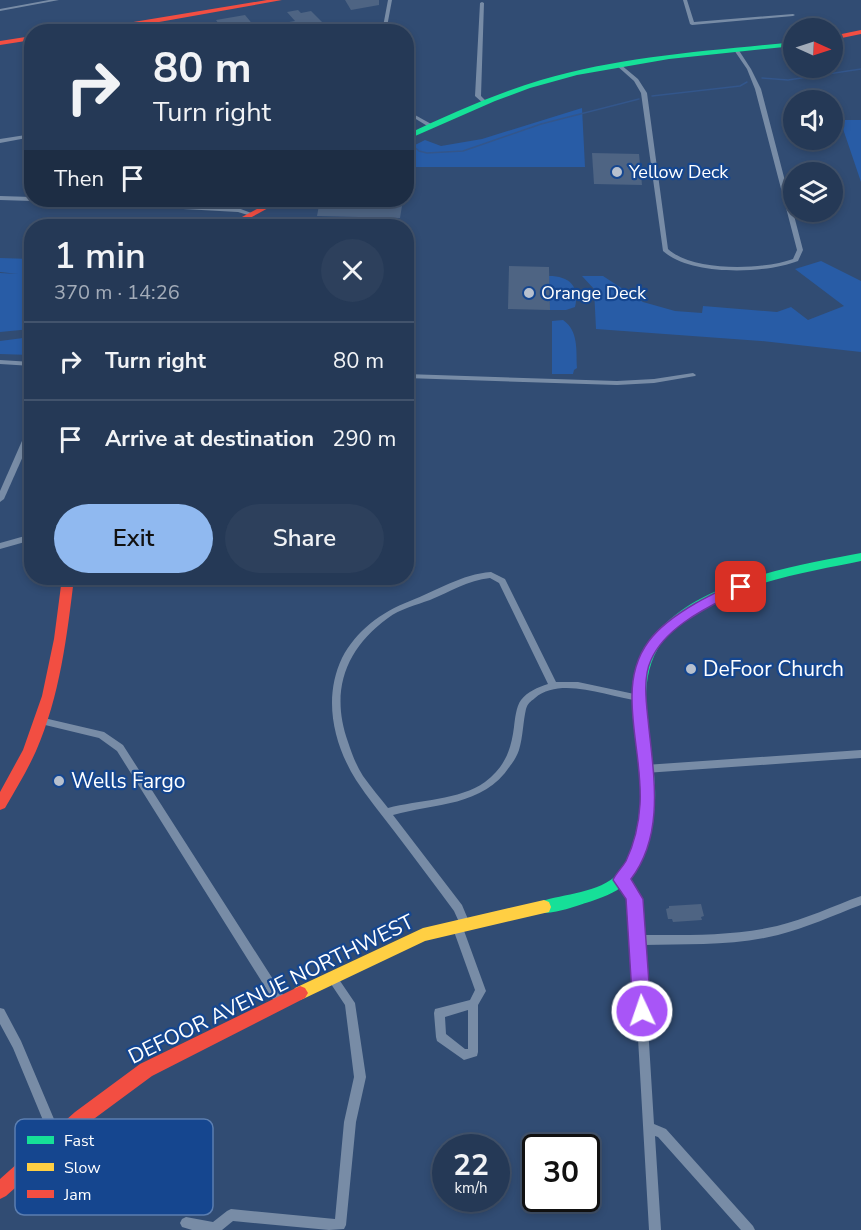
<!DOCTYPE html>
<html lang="en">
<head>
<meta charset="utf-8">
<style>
	body { margin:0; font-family:"Nunito Sans",sans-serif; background:#2d405c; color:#f1f3f6; height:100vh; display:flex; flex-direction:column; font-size:22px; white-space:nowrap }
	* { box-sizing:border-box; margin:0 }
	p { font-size:20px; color:#a3acb9 }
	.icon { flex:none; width:33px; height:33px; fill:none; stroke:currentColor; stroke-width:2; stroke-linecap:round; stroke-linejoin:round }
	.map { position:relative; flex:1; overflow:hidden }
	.side { position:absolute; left:24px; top:219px; width:390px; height:366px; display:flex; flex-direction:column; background:#253956; border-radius:24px; box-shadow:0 3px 9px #0003,0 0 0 2px #42536c }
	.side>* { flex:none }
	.hud { position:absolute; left:24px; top:24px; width:390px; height:183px; border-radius:24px; box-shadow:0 3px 9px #0003,0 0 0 2px #42536c; background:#253956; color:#f1f3f6; overflow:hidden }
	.needle { width:39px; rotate:93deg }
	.tools { position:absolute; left:783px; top:18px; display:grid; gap:12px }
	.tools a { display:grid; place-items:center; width:60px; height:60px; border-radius:50%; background:#253956; box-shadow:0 3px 9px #0003,0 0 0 2px #42536c; font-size:30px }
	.speed { position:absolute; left:432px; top:1134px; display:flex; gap:12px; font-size:30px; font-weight:700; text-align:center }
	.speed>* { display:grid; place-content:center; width:78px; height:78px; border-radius:50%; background:#253956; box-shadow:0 3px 9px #0003,0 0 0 2px #42536c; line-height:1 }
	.speed small { font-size:15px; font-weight:400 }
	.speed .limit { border:3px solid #111; border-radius:9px; background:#fff; color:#111 }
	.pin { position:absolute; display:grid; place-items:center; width:51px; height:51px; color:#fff; margin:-26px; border-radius:12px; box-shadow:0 3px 9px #0006 }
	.me { position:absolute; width:66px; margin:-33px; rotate:357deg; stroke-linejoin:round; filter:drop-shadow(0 0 4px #0008) }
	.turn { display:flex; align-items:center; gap:21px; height:126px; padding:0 30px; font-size:27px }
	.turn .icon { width:78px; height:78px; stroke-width:2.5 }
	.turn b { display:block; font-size:42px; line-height:51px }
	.then { display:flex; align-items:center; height:57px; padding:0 30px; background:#0003; gap:12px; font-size:22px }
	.round { display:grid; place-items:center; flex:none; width:63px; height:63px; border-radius:32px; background:#2d405c }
	.overview { display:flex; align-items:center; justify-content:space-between; height:102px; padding:0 30px }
	h1 { font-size:36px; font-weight:600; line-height:45px }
	.primary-button { display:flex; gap:12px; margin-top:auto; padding:12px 30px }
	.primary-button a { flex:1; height:69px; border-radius:36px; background:#90b9f0; color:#111; font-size:24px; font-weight:600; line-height:69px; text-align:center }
	.primary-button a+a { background:#2d405c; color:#f1f3f6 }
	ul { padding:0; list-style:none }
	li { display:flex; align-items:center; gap:18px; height:78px; padding:0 30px; border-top:2px solid #42536c }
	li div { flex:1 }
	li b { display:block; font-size:22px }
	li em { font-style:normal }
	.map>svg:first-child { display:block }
</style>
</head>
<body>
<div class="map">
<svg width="861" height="1230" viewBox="0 0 861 1230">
	<rect width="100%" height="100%" fill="#314c73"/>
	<g fill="#285ca6">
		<path d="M582,108l3,59h-178v-18l18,-9 16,6 41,-7z"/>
		<path d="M840,120h21v62z"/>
		<path d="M0,258l31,1v16h-5l5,1v53l-31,3v-59l18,1 -18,-2z"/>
		<path d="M821,261l40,20v71l-100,-11 -165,-12 -2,-40 -12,-13h21l40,26 32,9 27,2 1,-7 74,6 14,-5 17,13 36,-14 -49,-37z"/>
		<path d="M549,276c20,0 31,10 26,31l-9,3h-16z"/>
		<path d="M563,320c16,11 13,31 14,48l-3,2 -1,4h-21v-53z"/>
		<path d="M31,337v18l-31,-1v-13z"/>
	</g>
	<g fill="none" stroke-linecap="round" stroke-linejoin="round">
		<g stroke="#33568b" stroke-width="1.5">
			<path d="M762,78l26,2 73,-11"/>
			<path d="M652,96l88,-10 7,-4"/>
			<path d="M406,140l13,11 8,2 36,-2 78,-27 98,-25"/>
		</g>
	</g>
	<g fill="#4e6483">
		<path d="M345,0h34v5l-28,5z"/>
		<path d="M298,10l3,3 10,-2 17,17 -17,4h-52v-5l36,-6 -8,-9z"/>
		<path d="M245,15l14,17h-50v-4l11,-2 -4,-6z"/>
		<path d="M592,153l47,1 3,31 -48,-1z"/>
		<path d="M320,200h83l-3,18 -83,-2z"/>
		<path d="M509,266l40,1 1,43 -42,-1z"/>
		<path d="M701,904l3,12 -3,1 1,3 -29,2 -1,-3h-4l-2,-10 3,-1v-2z"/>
	</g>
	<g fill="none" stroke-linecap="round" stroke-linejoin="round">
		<g fill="#788ca6" fill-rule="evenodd">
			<path d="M49,0h10l-59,11v-2z"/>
			<path d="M388,0h4l-6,32h-4z"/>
			<path d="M683,0h4l7,22 99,-8 2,1 -2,1 -101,9 -2,-1z"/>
			<path d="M482,2l2,1 -3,93 6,6 -3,2 -9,-8 5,-93z"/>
			<path d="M734,49h4l13,20 10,20 42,161 -5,11c-33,13 -108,15 -135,-10l-22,-158 -7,-12 -18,-16 4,-1 18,15 9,14 21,156c25,23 95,21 125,10l4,-9 -42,-161 -8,-20 -13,-19z"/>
			<path d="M406,110l27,15 1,1 -5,1 -23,-14z"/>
			<path d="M32,134v3l-32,6v-4z"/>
			<path d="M0,196l32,1v3h2l-2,1 -32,-1z"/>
			<path d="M52,200h25l161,8 16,6 -3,2 -13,-4 -183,-10z"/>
			<path d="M0,360l32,2v4l-32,-2z"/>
			<path d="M693,373l3,2 -1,1 -41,7 -37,2 -211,-7v-4l211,7 37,-2z"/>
			<path d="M29,425h3v11l-28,63 -4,3v-11z"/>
			<path d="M32,534v6l-32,9v-6z"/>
			<path d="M491,572l14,7 51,103h22l61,13 3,1 1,2 -1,2 -3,1c-30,-4 -78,-25 -104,-3 -5,4 -7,5 -9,11 -3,13 -3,28 -7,41 -2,6 -5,11 -9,16 -27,41 -75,37 -117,49l69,90 8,19 -1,3 -4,2 -2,-1 23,63 -8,14v47l-1,4 -13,4 -27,-19 -1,-4 -2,-24 1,-4 4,-1 31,-8 5,-10 -23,-64 1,-3 6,-1 -5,-11c-20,-27 -40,-54 -60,-80 -13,-17 -27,-34 -38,-51 -23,-37 -33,-82 -14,-122 14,-27 39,-46 68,-57 26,-10 52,-27 81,-29zM490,578l9,5 49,101c-10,3 -21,8 -27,16 -5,7 -6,19 -7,27 -3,23 -9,40 -29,55 -25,18 -67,18 -97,26 -8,-10 -17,-21 -25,-32 -7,-11 -11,-22 -15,-34 -18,-50 -3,-93 40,-124 12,-9 28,-13 42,-18 20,-8 38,-20 60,-22zM468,1010v39h-3l-19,-15 -1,-17z"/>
			<path d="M44,718l60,14 19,13 162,253 1,4 -1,4 -4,1 -4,-1 -160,-255 -18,-13 -58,-14 -1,-2 1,-2z"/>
			<path d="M861,750v8l-216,15 -3,-1 -2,-3 2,-3 3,-1z"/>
			<path d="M621,876c23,11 20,37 21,59 45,0 91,1 135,-9 29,-7 56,-20 84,-30v9c-27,10 -55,23 -83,30 -44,11 -90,9 -135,10l11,179 12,5 87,97 2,4h-14l-83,-93 -3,-1 6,94h-12l-19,-331 -5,-8 -9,-11 2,-3z"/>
			<path d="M332,973l4,2 19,28 11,74 -10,45 -10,103 -2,4 -15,1 -96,-9 -11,9h-30l-10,-3 -2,-4 2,-4 4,-2 27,5 14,-11 4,-2 104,10 9,-97 10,-45 -9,-72 -18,-27 1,-3z"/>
			<path d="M0,1008l4,1 17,32 41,97 -2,4 -4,2 -4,-2 -39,-94 -13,-24z"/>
		</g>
		<g fill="#16e098" fill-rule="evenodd">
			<path d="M794,42v4l-125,13 -92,16 -47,13 -35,13 -89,39v-5c44,-21 89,-41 135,-55 82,-24 168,-29 253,-38z"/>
			<path d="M861,553v8c-59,12 -161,28 -199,81 -30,43 -9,98 -7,146 1,20 -3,40 -8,59 -10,32 -24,44 -55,54 -13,4 -42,15 -53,11l-2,-5 2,-5c26,-9 59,-8 80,-29 14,-14 19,-40 21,-60 5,-41 -9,-81 -6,-122 5,-102 149,-123 227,-138z"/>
		</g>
		<path fill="#ffcf43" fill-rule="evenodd" d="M544,900l5,2 2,5 -2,5 -124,29 -120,57 -5,2 -5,-2 -3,-5 3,-5 128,-60z"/>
		<g fill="#f24e42" fill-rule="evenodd">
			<path d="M267,0h15l-179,32h-38l30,-7 2,1v2z"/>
			<path d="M861,30v4l-29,6v-4z"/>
			<path d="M32,36v4l-32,5v-4z"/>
			<path d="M274,200h9l-48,26h-10z"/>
			<path d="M62,578h12c-7,58 -14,118 -38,173 -9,20 -20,38 -31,57l-5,2v-18l23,-42 19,-54 12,-57z"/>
			<path d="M300,986l5,2 3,5 -3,5 -153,78 -65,48 -81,72 -6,3v-20l75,-67 65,-48z"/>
		</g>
	</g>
	<path fill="#a855f7" stroke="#6d37a1" stroke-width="1.5" d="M741,582l7,5c-5,6 -13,7 -20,10 -28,14 -64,33 -77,63 -8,17 -5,41 -3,59 5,53 18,114 -17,160l12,20 8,112 -3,5 -6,3 -6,-3 -3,-5 -7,-112 -13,-19c3,-7 9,-12 13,-19 8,-17 13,-39 14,-57 2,-35 -8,-70 -8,-105 -1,-49 24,-73 64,-96 15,-8 29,-16 45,-21z"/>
	<g fill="#b7c0ce" stroke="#15468f" stroke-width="2">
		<circle cx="617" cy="172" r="6"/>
		<circle cx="529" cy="293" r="6"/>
		<circle cx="691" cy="669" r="6"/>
		<circle cx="59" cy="781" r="6"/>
	</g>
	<g text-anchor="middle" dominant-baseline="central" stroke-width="4.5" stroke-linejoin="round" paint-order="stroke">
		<g font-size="18" fill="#fff" stroke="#15468f" text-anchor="start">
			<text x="629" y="172">Yellow Deck</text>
			<text x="541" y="293">Orange Deck</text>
		</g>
		<g font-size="21" fill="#fff" stroke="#15468f" text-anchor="start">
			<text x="703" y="669">DeFoor Church</text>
			<text x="71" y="781">Wells Fargo</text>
		</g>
		<g font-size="21" fill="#fff" stroke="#15468f">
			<text transform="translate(271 989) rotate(-26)">DEFOOR AVENUE NORTHWEST</text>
		</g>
	</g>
	<rect x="15" y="1119" width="198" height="96" rx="9" fill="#15468f" stroke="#5b7eb1" stroke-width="1.5"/>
	<rect x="27" y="1136" width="27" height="8" fill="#16e098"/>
	<rect x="27" y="1163" width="27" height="8" fill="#ffcf43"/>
	<rect x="27" y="1190" width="27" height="8" fill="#f24e42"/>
	<g font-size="16" fill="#fff">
		<text x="64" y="1146">Fast</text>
		<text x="64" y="1173">Slow</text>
		<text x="64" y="1200">Jam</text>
	</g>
</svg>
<div class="tools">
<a><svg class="needle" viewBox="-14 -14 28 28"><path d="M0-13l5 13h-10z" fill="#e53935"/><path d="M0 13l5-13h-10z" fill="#a3acb9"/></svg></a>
<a><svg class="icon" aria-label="sound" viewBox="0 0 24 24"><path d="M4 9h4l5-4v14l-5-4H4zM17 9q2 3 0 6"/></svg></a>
<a><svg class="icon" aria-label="layers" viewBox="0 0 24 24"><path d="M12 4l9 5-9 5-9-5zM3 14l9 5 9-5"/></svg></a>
</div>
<div class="speed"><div>22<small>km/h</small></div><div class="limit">30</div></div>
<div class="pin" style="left:741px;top:587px;background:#d93025"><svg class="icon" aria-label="arrive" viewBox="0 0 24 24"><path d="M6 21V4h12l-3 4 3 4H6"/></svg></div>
<svg class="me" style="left:642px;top:1011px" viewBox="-20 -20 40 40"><circle r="17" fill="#a855f7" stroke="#fff" stroke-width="3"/><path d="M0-11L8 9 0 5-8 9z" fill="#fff"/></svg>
<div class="hud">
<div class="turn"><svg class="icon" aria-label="right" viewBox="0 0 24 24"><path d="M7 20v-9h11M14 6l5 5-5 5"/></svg><div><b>80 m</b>Turn right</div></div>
<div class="then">Then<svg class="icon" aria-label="arrive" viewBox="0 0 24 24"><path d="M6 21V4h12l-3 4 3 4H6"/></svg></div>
</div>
<section class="side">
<div class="overview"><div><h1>1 min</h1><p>370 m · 14:26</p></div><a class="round"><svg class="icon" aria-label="close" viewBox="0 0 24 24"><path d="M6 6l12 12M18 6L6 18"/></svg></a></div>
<ul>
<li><svg class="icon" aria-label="right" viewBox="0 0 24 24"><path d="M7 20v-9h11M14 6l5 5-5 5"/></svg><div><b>Turn right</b></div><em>80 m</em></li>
<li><svg class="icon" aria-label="arrive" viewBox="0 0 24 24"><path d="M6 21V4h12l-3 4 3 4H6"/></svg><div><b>Arrive at destination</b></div><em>290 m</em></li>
</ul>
<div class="primary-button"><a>Exit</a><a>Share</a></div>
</section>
</div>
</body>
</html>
